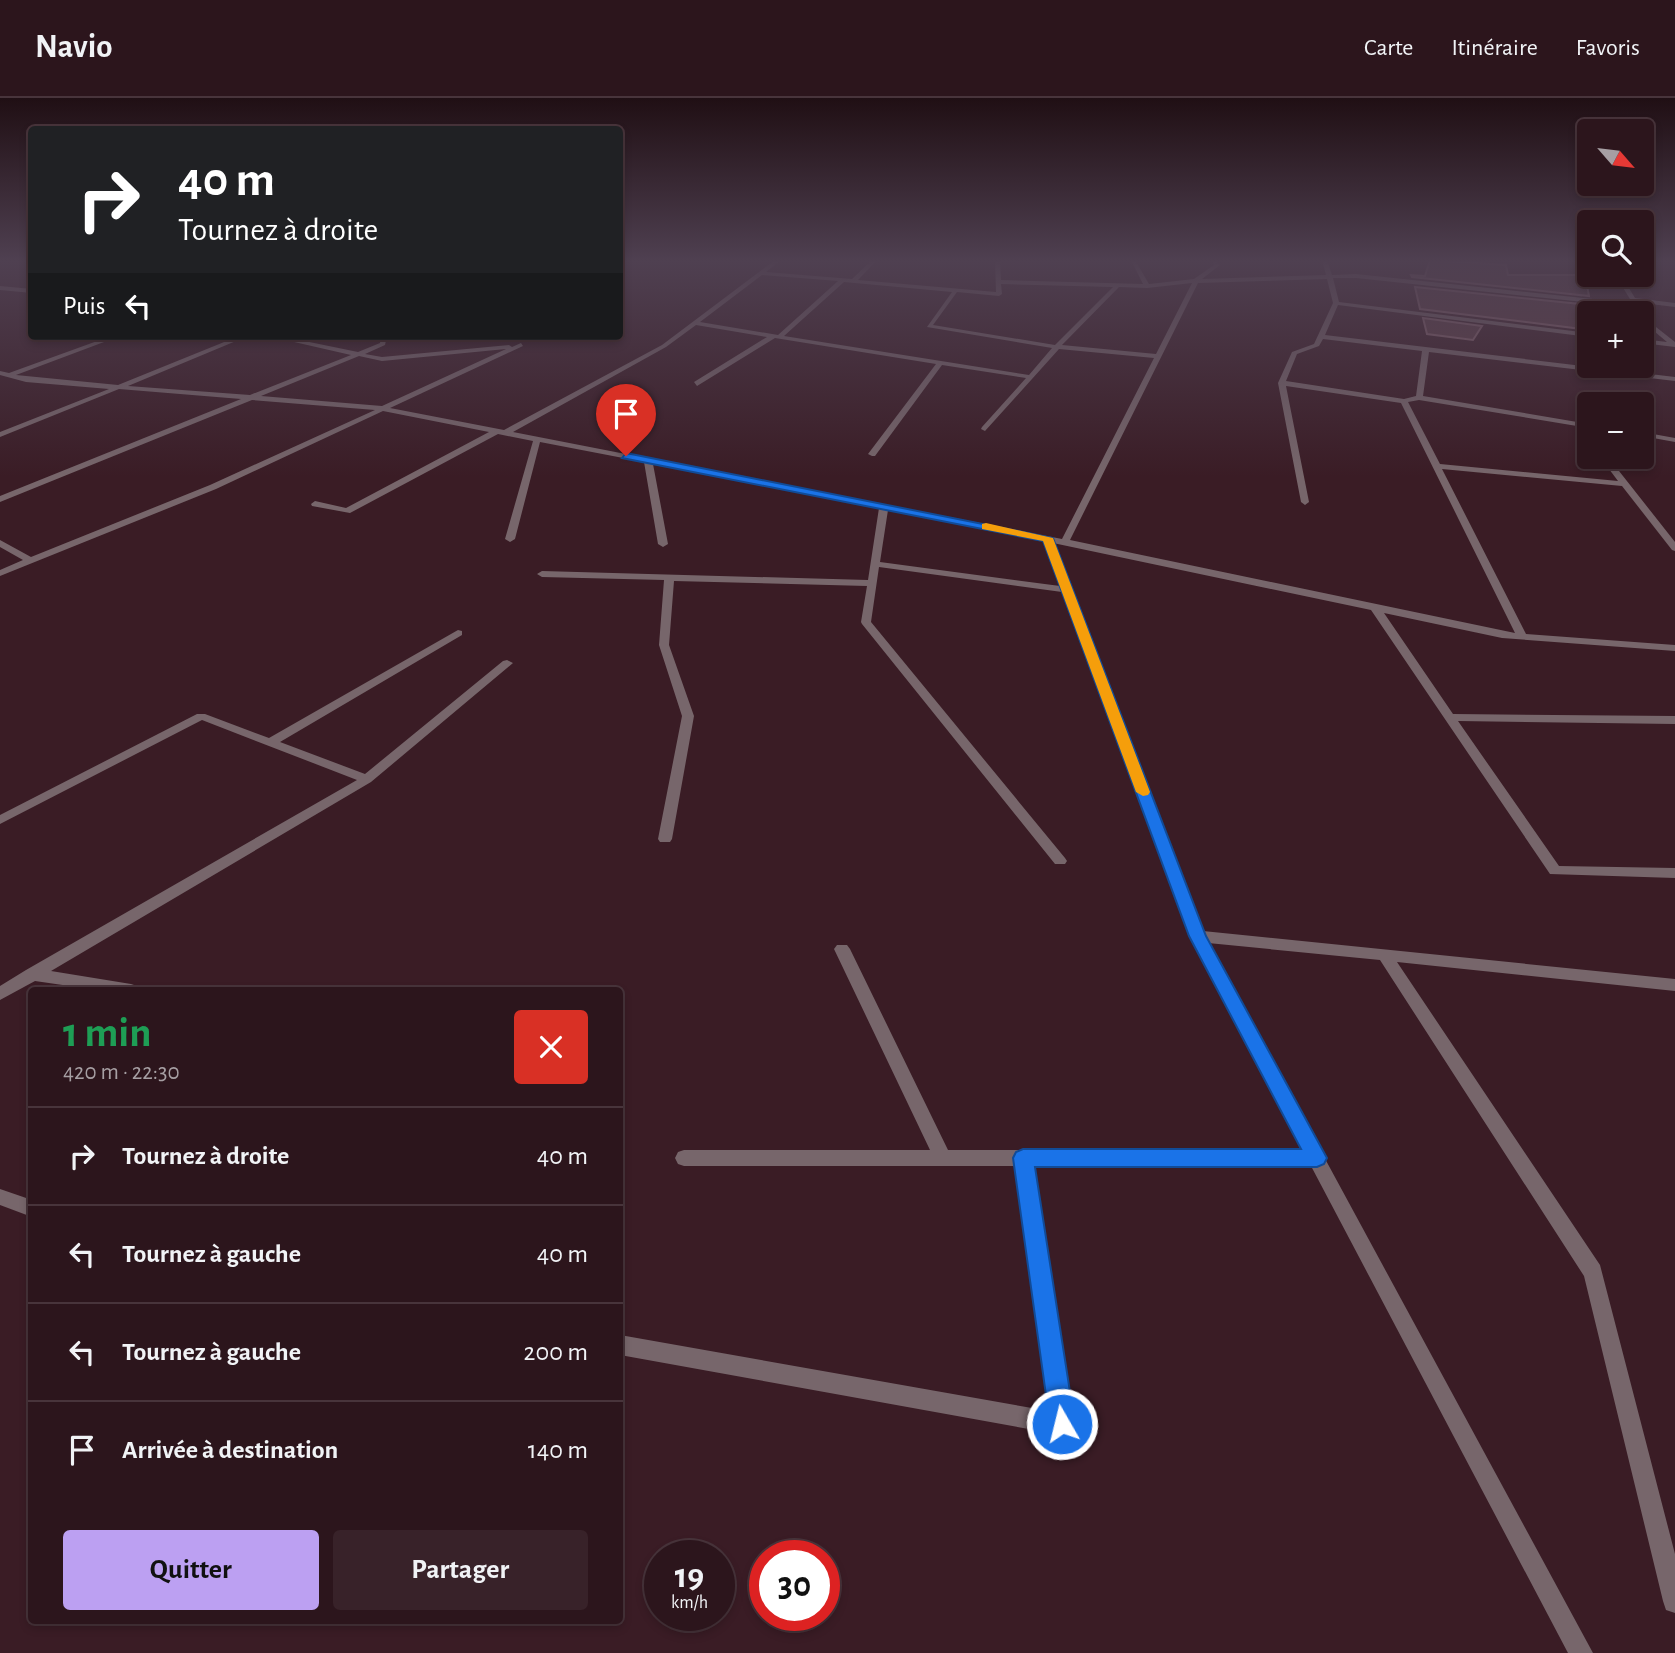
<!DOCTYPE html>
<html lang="fr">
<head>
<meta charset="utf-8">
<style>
	body { margin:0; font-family:"Alegreya Sans",sans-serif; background:#382229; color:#f1f3f6; height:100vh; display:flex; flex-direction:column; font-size:26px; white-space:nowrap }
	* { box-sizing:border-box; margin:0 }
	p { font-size:23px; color:#a69fa3 }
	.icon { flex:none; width:38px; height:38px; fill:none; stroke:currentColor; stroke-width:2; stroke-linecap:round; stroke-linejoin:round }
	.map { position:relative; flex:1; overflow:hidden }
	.details { position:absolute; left:28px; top:889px; width:595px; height:637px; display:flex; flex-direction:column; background:#2c151c; border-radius:7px; box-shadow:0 4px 10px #0003,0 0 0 2px #48343b }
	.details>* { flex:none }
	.banner { position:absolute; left:28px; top:28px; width:595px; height:214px; border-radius:7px; box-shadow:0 4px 10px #0003,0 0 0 2px #48343b; background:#202124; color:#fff; overflow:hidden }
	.needle { width:46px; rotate:118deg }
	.controls { position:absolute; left:1577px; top:21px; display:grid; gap:14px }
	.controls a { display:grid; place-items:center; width:77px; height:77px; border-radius:7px; background:#2c151c; box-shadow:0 4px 10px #0003,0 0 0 2px #48343b; font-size:35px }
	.speed { position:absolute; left:644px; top:1442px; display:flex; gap:14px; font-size:35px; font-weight:700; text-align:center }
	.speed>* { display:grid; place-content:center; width:91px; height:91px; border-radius:50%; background:#2c151c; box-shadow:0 4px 10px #0003,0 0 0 2px #48343b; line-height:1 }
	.speed small { font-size:18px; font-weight:400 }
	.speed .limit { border:10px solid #d22; background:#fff; color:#111 }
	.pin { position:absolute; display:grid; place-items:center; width:60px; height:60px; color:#fff; margin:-72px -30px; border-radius:50% 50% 50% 0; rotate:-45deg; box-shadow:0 0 7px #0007 }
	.pin .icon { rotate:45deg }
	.me { position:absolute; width:77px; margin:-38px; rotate:352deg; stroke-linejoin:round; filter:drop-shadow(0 0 5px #0008) }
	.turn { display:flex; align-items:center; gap:24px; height:147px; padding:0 35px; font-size:32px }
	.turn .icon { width:91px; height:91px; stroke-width:2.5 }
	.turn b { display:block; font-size:49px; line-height:60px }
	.then { display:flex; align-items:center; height:66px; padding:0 35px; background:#0003; gap:14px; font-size:26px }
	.round { display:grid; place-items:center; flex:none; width:74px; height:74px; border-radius:7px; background:#382229 }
	.summary { display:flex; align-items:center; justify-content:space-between; height:119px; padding:0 35px }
	h1 { font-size:42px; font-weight:700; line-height:52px; color:#1e9e55 }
	.primary-button { display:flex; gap:14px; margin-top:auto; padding:14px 35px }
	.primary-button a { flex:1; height:80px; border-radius:7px; background:#bca0f2; color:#111; font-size:28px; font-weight:700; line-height:80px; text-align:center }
	.primary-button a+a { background:#382229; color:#f1f3f6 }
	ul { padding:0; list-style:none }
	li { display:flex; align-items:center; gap:21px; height:98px; padding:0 35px; border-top:2px solid #48343b }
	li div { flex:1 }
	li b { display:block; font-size:26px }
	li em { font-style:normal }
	header { display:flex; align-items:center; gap:42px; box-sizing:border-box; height:98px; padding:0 35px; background:#2c151c; border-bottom:2px solid #48343b }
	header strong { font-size:33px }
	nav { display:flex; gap:38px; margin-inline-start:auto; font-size:24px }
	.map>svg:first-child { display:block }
</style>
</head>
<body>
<header>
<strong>Navio</strong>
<nav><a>Carte</a><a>Itinéraire</a><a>Favoris</a></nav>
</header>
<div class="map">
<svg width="1675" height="1555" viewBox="0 0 1675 1555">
	<rect width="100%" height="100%" fill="#3a1c25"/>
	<g fill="#5d3c45" stroke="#8a6670" stroke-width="2">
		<path d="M1430,162l76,5 2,10h77l4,21 -177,-19 -1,-2 14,1z"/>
		<path d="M1415,189l175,18 2,8 -11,2 1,14 -162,-20z"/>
		<path d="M1423,220l59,8 -9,14 -46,-6z"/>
	</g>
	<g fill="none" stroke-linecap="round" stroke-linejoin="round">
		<g fill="#77666b" fill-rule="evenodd">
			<path d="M775,162h6l-15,12 86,7 20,-19h5l-19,20 138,12 -1,-32h5l1,20 142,4 -12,-24h4l14,24 45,-5 20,-14 -2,-5h4l4,5 -18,14 124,-4 -4,-15h5l5,15 24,-1 265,28 9,-3 -15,-24h6l14,23 40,5v4l-41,-5 -12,4 -266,-28h-23l6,24 250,31v4l-251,-32 -13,30 350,42v4l-246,-29 -6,44 166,28v4l-170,-28 -11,2 32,62 178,17 -18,-24h8l67,85v9l-3,-1 -50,-64 -180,-17 84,165 149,11v6l-173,-13 -118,-25 69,101 222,2v8l-217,-3 101,145 116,2v10l-125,-4 -179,-264 -318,-67 150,388 472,48v12l-278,-29 203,303 75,289v59l-9,-3 -3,-9 -79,-325 -204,-316 -172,-17 385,710h-25l-257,-487h-278l40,258 -3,8 -8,3 -442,-80v-20l429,76 -34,-245h-331l-6,-2 -3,-6 3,-6 6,-2h246l-96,-201 3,-4h10l3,4 98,201h354l-112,-214 -128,-344 -183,-25 -8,55 194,236 2,3 -2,3h-10l-193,-240 -1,-2 6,-36 -193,-5 -5,64 25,71 -22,123 -2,3h-10l-2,-3 24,-123 -23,-71 5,-65 -122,-3 -5,-3 5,-3 326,9 11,-72 -226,-44 15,80 -5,3 -5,-3 -14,-82 -104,-20 -25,97 -5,3 -5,-3 28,-98 -35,-7 -148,79 -38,-7 -1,-2 4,-3 31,7 143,-76 -106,-21 -167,78 -216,87v-6l23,-10 -23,-13v-7l31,17 179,-72 165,-75 -123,-10 -252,102v-6l241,-97 -122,-10 -119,48v-5l109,-43 -83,-7 -26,-7v-4l9,2 102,-37h9l-104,39 102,10 121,-49h9l-120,50 122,9 101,-40 -83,-19h12l78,16 22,-9 1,-7h6l-2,9 -20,9 17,3 127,-12 3,2 9,-4 2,3 -133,62 114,22 158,-85zM762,177l76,6 -60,54 -78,-13zM1327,181l6,24 -19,41 -22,8 -14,31 23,119 4,3 4,-3 -23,-116 115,17 114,230 -445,-93 128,-257zM844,184l108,10 -25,35 125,21 -23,27 -245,-39zM1192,185l-36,71 -94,-9 57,-58 28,1zM1001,186l112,3 -58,58 -122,-20 24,-33 42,4 3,-2zM696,227l71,12 -73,45 3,4 78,-48 161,26 -68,90 4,2h3l67,-91 84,13 -44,49 -1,2 4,2 74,-82 95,9 -92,181 -549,-107 153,-85zM1323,241l99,12 -6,45 -12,3 -118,-18 11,-27 22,-8zM506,251l-124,57 -121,-10 98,-40 23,5zM888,412l155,31 17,45 -180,-24z"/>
			<path d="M0,188l32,3v4l-32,-3z"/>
			<path d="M1642,218l33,26v5l-33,-4v-4l25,3 -25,-21z"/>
			<path d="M1642,334l33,6v4l-33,-6z"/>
			<path d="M458,532l4,1v4l-182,107 85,32 138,-113 4,-1 6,3 -142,119 -320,189 80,13 6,2 2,4h-42l-62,-9 -35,19v-14l26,-16 331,-190 -155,-60 -202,104v-9l197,-101h8l64,24z"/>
			<path d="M0,1091l32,11v17l-32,-12z"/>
		</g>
	</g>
	<linearGradient id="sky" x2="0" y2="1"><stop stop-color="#200f14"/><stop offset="0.43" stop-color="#4f4051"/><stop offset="1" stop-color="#4f4051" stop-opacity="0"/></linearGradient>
	<rect width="1675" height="379" fill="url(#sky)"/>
	<path fill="#1a73e8" stroke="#114b97" stroke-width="2" d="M626,355l427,85 153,398 121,222 -3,6 -7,3h-282l40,257 -4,8 -9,4 -8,-4 -4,-8 -37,-266 3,-6 7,-3h278l-112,-213 -146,-395 -421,-83z"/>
	<path fill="#f59e0b" d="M986,425l67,15 97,254 -2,3 -5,1 -7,-4 -93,-251 -61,-12v-5z"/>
</svg>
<div class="controls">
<a><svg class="needle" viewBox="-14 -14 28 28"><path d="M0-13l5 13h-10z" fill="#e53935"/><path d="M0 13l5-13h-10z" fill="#a69fa3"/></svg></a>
<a><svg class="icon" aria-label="search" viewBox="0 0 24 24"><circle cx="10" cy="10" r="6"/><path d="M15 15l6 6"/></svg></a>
<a>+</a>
<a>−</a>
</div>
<div class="speed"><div>19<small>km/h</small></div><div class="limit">30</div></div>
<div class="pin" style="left:626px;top:358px;background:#d93025"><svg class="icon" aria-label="arrive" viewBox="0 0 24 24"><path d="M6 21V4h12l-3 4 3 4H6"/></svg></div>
<svg class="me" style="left:1062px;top:1326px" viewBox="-20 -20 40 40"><circle r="17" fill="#1a73e8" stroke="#fff" stroke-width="3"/><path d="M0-11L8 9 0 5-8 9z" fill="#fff"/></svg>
<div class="banner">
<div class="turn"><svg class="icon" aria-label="right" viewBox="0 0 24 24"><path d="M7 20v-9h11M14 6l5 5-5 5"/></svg><div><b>40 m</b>Tournez à droite</div></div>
<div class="then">Puis<svg class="icon" aria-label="left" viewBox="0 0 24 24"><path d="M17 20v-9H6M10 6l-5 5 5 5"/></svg></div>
</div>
<section class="details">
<div class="summary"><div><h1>1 min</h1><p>420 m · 22:30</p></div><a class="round" style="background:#d93025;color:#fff"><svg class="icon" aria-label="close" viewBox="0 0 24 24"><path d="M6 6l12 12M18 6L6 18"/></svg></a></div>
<ul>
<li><svg class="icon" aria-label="right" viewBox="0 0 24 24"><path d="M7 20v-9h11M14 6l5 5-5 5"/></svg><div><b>Tournez à droite</b></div><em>40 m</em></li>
<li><svg class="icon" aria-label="left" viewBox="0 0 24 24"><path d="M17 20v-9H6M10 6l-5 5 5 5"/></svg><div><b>Tournez à gauche</b></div><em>40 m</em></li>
<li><svg class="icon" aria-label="left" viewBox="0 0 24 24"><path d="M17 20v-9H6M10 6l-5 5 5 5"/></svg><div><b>Tournez à gauche</b></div><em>200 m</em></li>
<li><svg class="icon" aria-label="arrive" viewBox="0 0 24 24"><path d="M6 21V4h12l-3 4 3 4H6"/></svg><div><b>Arrivée à destination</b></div><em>140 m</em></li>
</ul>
<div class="primary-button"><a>Quitter</a><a>Partager</a></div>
</section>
</div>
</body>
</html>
